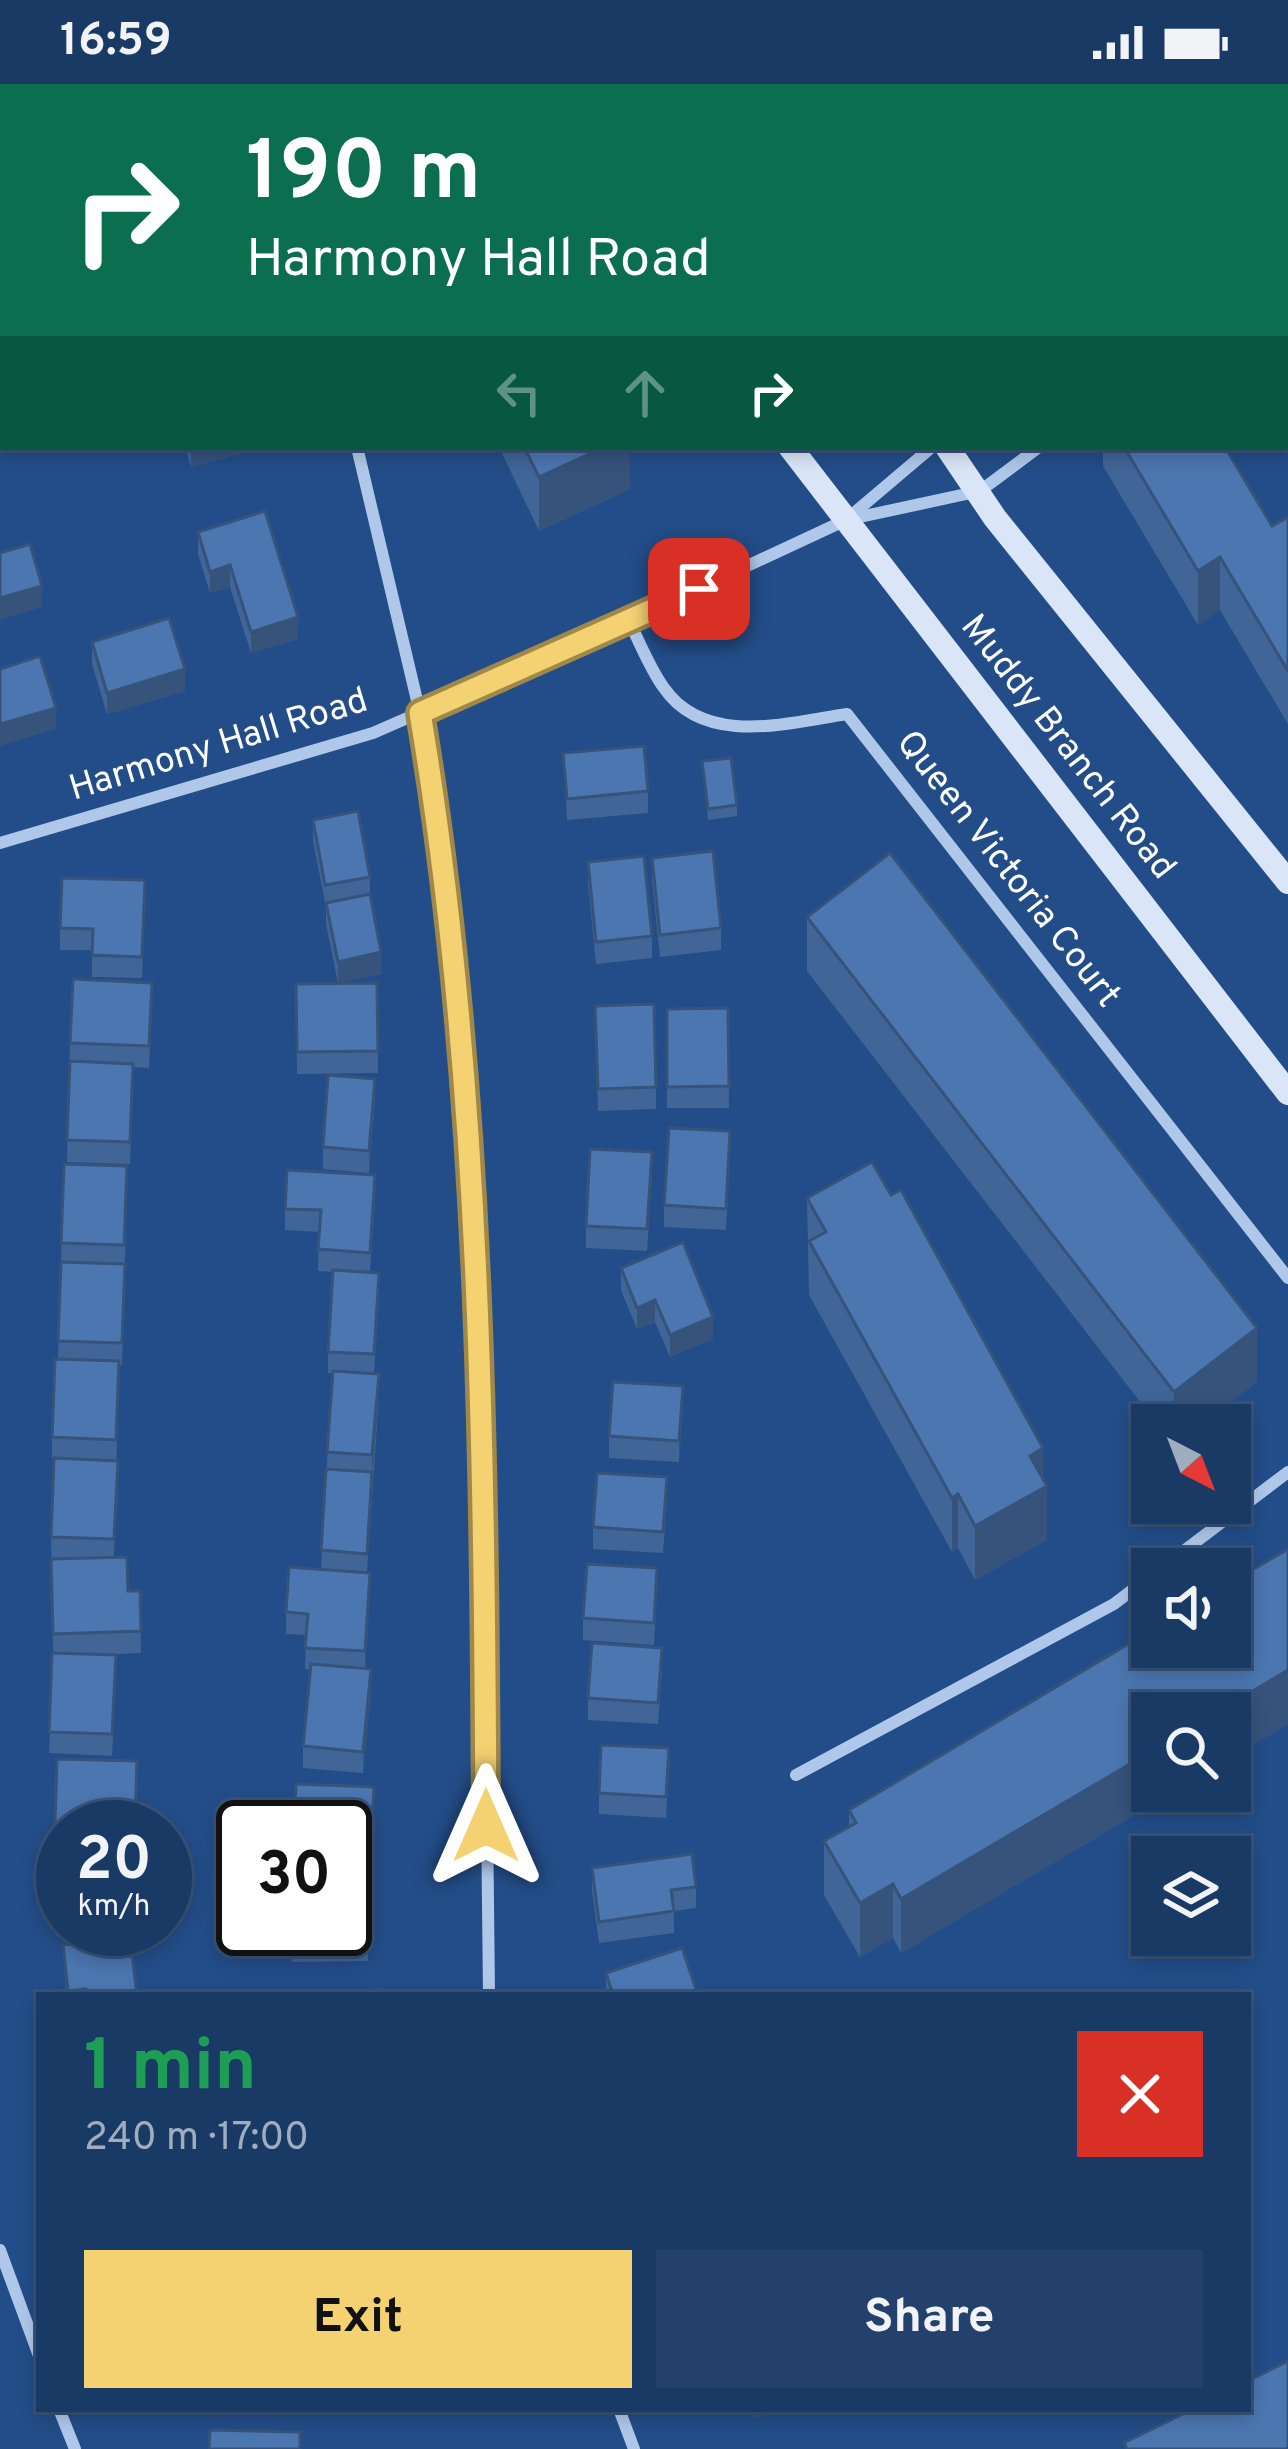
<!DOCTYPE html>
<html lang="en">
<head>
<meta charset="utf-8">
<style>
	body { margin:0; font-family:Overpass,sans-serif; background:#23416c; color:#f1f3f6; height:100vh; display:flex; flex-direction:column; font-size:45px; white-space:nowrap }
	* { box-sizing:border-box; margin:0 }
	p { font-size:39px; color:#9fadbf }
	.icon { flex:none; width:66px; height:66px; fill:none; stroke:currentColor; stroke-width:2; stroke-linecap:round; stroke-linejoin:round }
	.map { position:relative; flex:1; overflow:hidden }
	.details { position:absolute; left:36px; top:1908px; width:1215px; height:420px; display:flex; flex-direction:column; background:#1a3a66; border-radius:0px; box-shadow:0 6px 18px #0003,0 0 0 3px #38547a }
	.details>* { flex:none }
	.top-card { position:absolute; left:0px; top:0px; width:1290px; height:366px; box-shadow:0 6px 18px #0003,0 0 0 3px #38547a; background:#0b6e4f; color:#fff; overflow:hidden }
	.needle { width:78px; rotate:138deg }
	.buttons { position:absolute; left:1131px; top:1320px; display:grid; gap:24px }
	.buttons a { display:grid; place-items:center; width:120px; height:120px; border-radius:0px; background:#1a3a66; box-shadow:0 6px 18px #0003,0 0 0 3px #38547a; font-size:60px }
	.speed { position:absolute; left:36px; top:1716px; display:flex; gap:24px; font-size:60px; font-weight:700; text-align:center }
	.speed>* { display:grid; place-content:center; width:156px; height:156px; border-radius:50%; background:#1a3a66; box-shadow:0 6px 18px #0003,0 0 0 3px #38547a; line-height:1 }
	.speed small { font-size:30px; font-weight:400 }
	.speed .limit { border:6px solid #111; border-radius:18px; background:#fff; color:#111 }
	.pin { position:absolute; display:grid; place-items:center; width:102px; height:102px; color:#fff; margin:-51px; border-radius:24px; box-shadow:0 6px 18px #0006 }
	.me { position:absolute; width:132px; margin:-66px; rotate:0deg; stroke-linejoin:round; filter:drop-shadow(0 0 9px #0008) }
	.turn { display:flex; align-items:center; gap:42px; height:252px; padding:0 48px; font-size:54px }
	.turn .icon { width:156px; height:156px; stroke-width:2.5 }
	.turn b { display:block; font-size:84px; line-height:102px }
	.lanes { display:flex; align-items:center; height:114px; padding:0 48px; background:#0003; justify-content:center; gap:60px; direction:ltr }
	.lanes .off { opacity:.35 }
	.round { display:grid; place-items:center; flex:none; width:126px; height:126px; border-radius:0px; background:#23416c }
	.overview { display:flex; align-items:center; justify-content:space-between; height:204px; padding:0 48px }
	h1 { font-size:72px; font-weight:700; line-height:90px; color:#1e9e55 }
	.cta { display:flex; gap:24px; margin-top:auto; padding:24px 48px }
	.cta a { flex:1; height:138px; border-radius:0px; background:#f4d272; color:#111; font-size:48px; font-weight:700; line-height:138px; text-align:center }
	.cta a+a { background:#23416c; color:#f1f3f6 }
	.status { display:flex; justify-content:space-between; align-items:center; height:84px; padding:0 60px; background:#1a3a66; direction:ltr }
	.status svg { height:33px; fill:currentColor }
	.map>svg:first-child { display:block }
</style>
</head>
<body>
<div class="status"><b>16:59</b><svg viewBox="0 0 49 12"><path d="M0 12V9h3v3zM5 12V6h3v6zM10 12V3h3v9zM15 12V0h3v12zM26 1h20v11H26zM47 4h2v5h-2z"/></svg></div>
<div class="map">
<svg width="1288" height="2365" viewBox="0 0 1288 2365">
	<rect width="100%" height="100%" fill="#234d88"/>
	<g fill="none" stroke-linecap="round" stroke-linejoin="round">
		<g stroke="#afc8ea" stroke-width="9">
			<path d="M375,0l1,3"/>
			<path d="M1189,0l2,3"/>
			<path d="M1287,92l1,-1"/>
			<path d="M1287,172l1,-1"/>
		</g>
		<g stroke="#afc8ea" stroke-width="12">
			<path d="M235,0l1,3"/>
			<path d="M1032,0l2,3"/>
			<path d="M1287,342l1,1"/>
			<path d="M357,363l63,266 12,70 31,289 20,376 6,547"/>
			<path d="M847,435l85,-72"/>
			<path d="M629,537c11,22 21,48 35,67 41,59 123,35 183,26l441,564"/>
			<path d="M0,759l373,-110 256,-112 217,-101 134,-29 59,-44"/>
			<path d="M1160,1485l128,-97"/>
			<path d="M796,1691l318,-171 38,-29"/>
			<path d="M0,2166l39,106"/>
			<path d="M59,2325l16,40"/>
			<path d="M619,2325l15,40"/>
		</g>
		<g stroke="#dae6f8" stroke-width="24">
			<path d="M505,0l2,3"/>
			<path d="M664,0l2,3"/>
			<path d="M790,363l498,646"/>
			<path d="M947,363l48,71 293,364"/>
		</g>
	</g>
	<g fill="#416597">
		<path d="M789,0h155l2,3h-155z"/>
		<path d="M185,363h57v6l-51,14z"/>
		<path d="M499,363h131v42l-91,42z"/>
		<path d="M1103,363h122l47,79 16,-9v207l-68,-114 -22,15 -95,-159z"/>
		<path d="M198,448l100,107 -47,14 -21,-66 -20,6 -12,-39z"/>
		<path d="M92,558l93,49 -78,23 -15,-50z"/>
		<path d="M563,669l85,38v22l-81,7z"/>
		<path d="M702,677l35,44v11l-29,4z"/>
		<path d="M313,736l57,57v21l11,76 -43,9 -12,-59v-17l-13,-66z"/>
		<path d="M652,774l69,70v22l-61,7 -8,-77z"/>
		<path d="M588,778l64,74v22l-56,6 -8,-80z"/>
		<path d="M145,818l-3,76 -50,-1v-27h-32v-22z"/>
		<path d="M807,833l450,465 -57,43h-42l-351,-454z"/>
		<path d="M377,899l1,90 -81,1 -1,-90z"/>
		<path d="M152,921l-3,63 -16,-1 -3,97 -63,-2 3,-119z"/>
		<path d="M595,922l61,81v22l-58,2z"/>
		<path d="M728,924l1,100h-62v-99z"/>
		<path d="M375,1016l-6,73 -46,-4v-22z"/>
		<path d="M730,1069l-4,77 -62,-3v-22z"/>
		<path d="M64,1080l63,24 -5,177h-3l-5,192 14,34h12l1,62 -44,2 19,22 -4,79 -63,-3 4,-100 -2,-116 3,-78h-2v-22l6,-78z"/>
		<path d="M652,1089l-5,78 -61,-3v-22z"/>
		<path d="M375,1113l-5,76 9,22 -5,79 5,22 -12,176 3,22 -5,75 6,22 -8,82 -60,-5v-22l7,-76 -5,-1 1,-34 -20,-1v-22l35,-43 11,-196h-4v-21l5,-80 -15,-1 1,-39 -34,-2v-21z"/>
		<path d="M807,1114l236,282 4,60 -72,40 -17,-32 -6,4 -143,-257z"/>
		<path d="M621,1184l92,71 -43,18 -15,-35 -18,7 -16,-39z"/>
		<path d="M683,1324l-4,54 -70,-4v-22z"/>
		<path d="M667,1415l-4,54 -70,-4v-22z"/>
		<path d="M1288,1465v175l-58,34v-45h-78v78h23l-274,162 -8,-15 -33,19 -36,-62v-54l25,-14v-17l303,-180v17h78v-64z"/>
		<path d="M657,1506l-3,55 -71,-5v-22z"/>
		<path d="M662,1586l-4,54 -70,-4v-22z"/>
		<path d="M57,1675l80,2 -1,66h-73v17l-8,-1z"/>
		<path d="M669,1686l-3,48 -67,-4v-21z"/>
		<path d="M374,1725l-3,57 -26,-1v-38z"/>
		<path d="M52,1765h11v80h81v2l-88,5z"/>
		<path d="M592,1784l104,19v21l-22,3v22l-75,10 -7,-53z"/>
		<path d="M367,1791l1,86 -76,1v-33z"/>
		<path d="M63,1861l74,50h-71z"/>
		<path d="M606,1889l92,22h-92z"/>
	</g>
	<g fill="#35537b">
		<path d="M45,0h52l-7,3h-53z"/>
		<rect x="811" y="0" width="15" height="3"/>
		<path d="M191,363h51v6l-51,14z"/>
		<path d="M604,363h26v42l-91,42v-54z"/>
		<path d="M1220,473v53l-22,15v-54z"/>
		<path d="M230,481v22l-20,6v-21z"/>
		<path d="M42,502v21l-42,13v-22z"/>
		<path d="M298,533v22l-47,14v-21z"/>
		<path d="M185,585v22l-78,23v-21z"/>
		<path d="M56,624v21l-56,17v-22z"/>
		<path d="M381,868v22l-43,9v-21z"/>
		<path d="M375,995v21l-6,73v-22z"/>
		<path d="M655,1216v22l-18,7v-21z"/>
		<path d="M713,1233v22l-43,18v-22z"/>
		<path d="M1257,1244v54l-57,43h-26v-33z"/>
		<path d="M379,1290v22l-7,81v-22z"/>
		<path d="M683,1302v22l-4,54v-21z"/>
		<path d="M1043,1364v40l4,-2v54l-72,40v-54l55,-70z"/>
		<path d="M958,1410v54l-6,4v-54z"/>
		<path d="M370,1489v21l-5,79v-22z"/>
		<path d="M371,1585v22l-8,82v-21z"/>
		<path d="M1288,1586v54l-58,34v-45h-14z"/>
		<path d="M1152,1667v40h23l-274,162v-54z"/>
		<path d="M893,1800v54l-33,19v-54z"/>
		<path d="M753,2325h29l-29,11z"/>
	</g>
	<g fill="#4c76b0" stroke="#35537b" stroke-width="3">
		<path d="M843,0h101l2,3h-102z"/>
		<path d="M524,363h80l-65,30z"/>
		<path d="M1124,363h101l47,79 16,-9v154l-68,-114 -22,14z"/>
		<path d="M265,427l33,106 -47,15 -21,-67 -20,7 -12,-40z"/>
		<path d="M30,460l12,42 -42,12v-45z"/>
		<path d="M169,534l16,51 -78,24 -15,-51z"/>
		<path d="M40,572l16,52 -56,16v-55z"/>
		<path d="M644,662l4,45 -81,8 -4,-46z"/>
		<path d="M731,674l6,47 -29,4 -6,-48z"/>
		<path d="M358,727l12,66 -45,8 -12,-65z"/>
		<path d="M713,767l8,77 -61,7 -8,-77z"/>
		<path d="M890,769l367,475 -83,64 -367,-475z"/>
		<path d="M644,772l8,80 -56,6 -8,-80z"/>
		<path d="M62,794l83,2 -3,77 -50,-2 1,-26 -33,-1z"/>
		<path d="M370,810l11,58 -43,10 -12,-59z"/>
		<path d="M73,895l79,4 -3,63 -79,-3z"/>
		<path d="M377,899l1,68 -81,1 -1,-68z"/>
		<path d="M654,920l2,83 -58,2 -3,-83z"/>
		<path d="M728,924l1,78 -62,1v-78z"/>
		<path d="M70,977l63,3 -3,78 -63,-2z"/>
		<path d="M328,991l47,4 -6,72 -46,-4z"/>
		<path d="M669,1044l61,3 -4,78 -62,-4z"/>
		<path d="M590,1065l62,3 -5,77 -61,-3z"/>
		<path d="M872,1078l19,33 10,-5 142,258 -13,8 17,30 -72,40 -17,-32 -6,4 -143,-257 17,-9 -19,-34z"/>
		<path d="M64,1080l63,2 -3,79 -63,-2z"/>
		<path d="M287,1086l88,5 -5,78 -52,-4 3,-39 -36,-1z"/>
		<path d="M683,1158l30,75 -43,18 -15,-35 -18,8 -16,-40z"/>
		<path d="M61,1178l64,2 -3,79 -64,-2z"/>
		<path d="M333,1186l46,3 -5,81 -46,-2z"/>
		<path d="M55,1275l64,2 -3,79 -64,-3z"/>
		<path d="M333,1287l46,3 -7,81 -45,-3z"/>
		<path d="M613,1298l70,4 -4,55 -70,-5z"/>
		<path d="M54,1374l64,3 -4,78 -63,-2z"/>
		<path d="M326,1385l46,3 -5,82 -46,-4z"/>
		<path d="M597,1389l70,4 -4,55 -70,-5z"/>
		<path d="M1288,1465v121l-72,43h-64v38l-251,148 -8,-15 -33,19 -36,-62 32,-18 -7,-13 303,-180v17h78v-64z"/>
		<path d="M127,1473l1,34h12l1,40 -88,3 -2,-75z"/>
		<path d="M587,1480l70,4 -3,55 -71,-5z"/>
		<path d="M289,1483l81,6 -5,78 -60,-3 3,-34 -22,-2z"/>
		<path d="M592,1559l70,5 -4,55 -70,-5z"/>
		<path d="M52,1569l64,2 -4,79 -63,-2z"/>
		<path d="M311,1580l60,5 -8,83 -60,-6z"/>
		<path d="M601,1661l68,3 -3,49 -67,-4z"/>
		<path d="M57,1675l80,2 -2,64 -80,-3z"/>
		<path d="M296,1700l78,3 -3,57 -26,-1v-16h-51z"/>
		<path d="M52,1765h11v65l-7,1z"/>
		<path d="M692,1770l4,33 -25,3 3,21 -75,11 -7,-54z"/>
		<path d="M345,1791h22l1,64 -76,2v-12h53z"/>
		<path d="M130,1853l7,58h-50l-1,-6 -18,2 -5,-46z"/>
		<path d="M682,1864l16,47h-85l-7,-22z"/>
		<path d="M381,1905l1,6h-35z"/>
		<path d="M1288,2277v88h-161l-3,-6 69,-34h55v-28z"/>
		<path d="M210,2346l90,2v17h-91z"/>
	</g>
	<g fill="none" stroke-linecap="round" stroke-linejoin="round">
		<defs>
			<path id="route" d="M486,1742c-2,-371 -4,-747 -66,-1113l279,-124"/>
		</defs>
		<use href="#route" stroke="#9f884a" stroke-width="30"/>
		<use href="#route" stroke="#f4d272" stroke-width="21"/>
	</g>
	<g text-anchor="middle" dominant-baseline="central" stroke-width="9" stroke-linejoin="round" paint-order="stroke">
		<g font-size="36" fill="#fff" stroke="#234d88">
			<text transform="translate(219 662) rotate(-17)">Harmony Hall Road</text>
			<text transform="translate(1067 664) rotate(52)">Muddy Branch Road</text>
			<text transform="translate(1007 786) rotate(52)">Queen Victoria Court</text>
		</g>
	</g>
</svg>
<div class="buttons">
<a><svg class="needle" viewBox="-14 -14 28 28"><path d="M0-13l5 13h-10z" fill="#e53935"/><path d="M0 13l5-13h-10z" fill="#9fadbf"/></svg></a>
<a><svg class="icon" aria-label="sound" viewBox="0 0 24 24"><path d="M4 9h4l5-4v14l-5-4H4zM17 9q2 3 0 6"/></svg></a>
<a><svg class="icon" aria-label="search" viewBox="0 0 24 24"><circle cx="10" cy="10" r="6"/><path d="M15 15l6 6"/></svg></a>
<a><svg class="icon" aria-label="layers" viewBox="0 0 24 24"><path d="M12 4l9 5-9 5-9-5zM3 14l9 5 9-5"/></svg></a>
</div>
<div class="speed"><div>20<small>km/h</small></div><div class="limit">30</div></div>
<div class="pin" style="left:699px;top:505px;background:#d93025"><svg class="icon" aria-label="arrive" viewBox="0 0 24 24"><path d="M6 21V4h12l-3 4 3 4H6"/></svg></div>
<svg class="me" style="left:486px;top:1742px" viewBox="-20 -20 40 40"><path d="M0-17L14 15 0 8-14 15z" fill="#f4d272" stroke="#fff" stroke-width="4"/></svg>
<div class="top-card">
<div class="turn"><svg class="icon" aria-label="right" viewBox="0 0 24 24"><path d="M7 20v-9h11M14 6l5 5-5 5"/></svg><div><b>190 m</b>Harmony Hall Road</div></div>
<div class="lanes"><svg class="icon off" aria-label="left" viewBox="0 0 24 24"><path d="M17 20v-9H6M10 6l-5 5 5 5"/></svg><svg class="icon off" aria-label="ahead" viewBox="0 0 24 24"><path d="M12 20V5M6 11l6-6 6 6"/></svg><svg class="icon" aria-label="right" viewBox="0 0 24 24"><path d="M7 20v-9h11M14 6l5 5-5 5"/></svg></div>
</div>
<section class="details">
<div class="overview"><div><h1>1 min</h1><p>240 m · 17:00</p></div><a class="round" style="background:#d93025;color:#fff"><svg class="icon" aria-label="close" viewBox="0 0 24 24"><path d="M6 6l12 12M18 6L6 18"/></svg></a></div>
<div class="cta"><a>Exit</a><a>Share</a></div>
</section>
</div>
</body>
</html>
